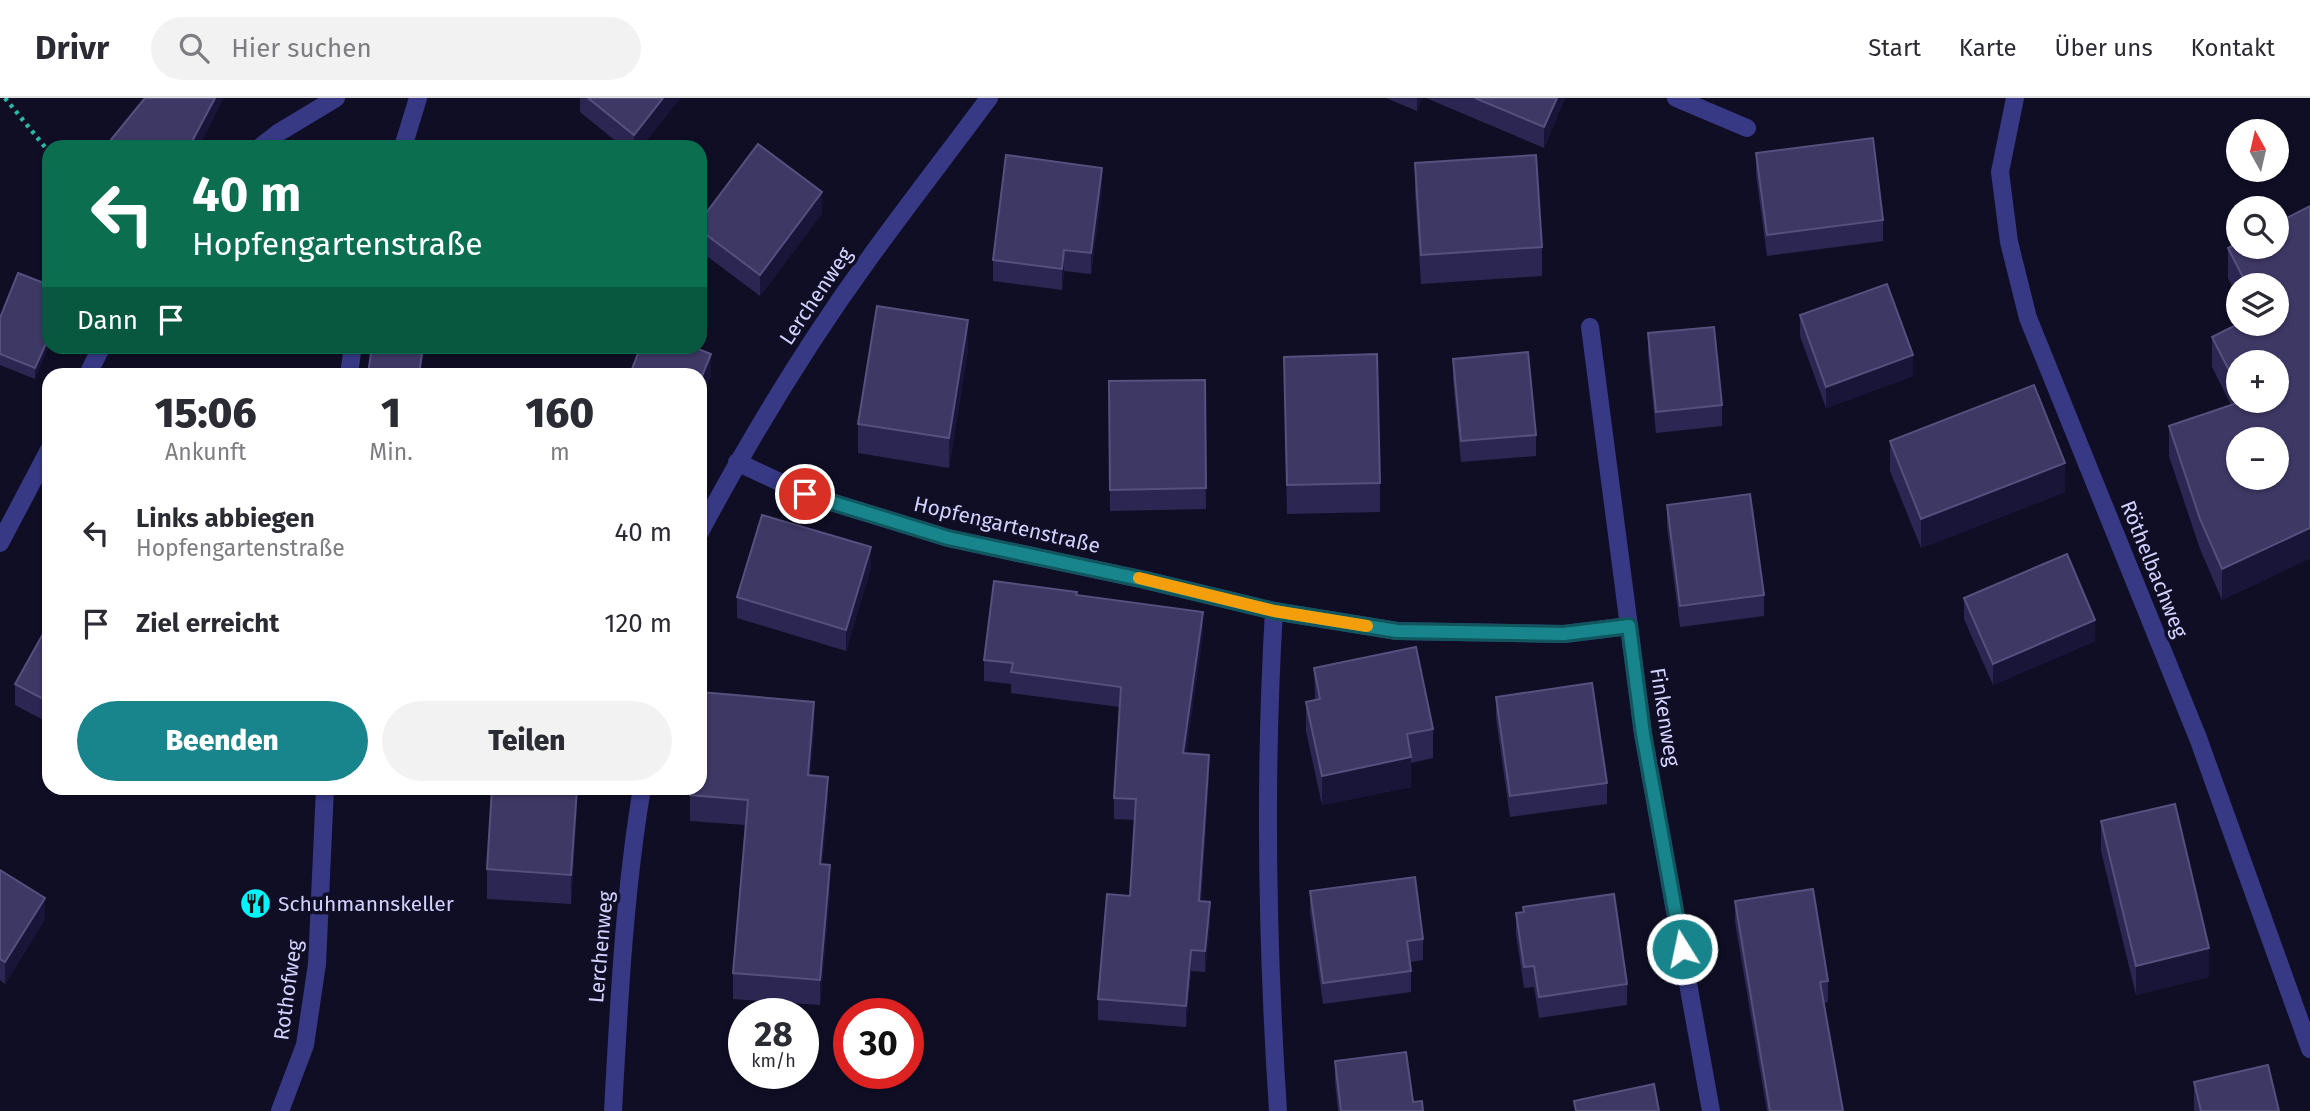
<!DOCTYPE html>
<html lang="de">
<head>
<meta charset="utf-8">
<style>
	body { margin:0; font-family:"Fira Sans",sans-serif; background:#f2f2f3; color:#2b2b33; height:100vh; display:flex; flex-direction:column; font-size:26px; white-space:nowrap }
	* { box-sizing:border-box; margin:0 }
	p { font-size:23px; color:#7c7c81 }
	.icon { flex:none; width:38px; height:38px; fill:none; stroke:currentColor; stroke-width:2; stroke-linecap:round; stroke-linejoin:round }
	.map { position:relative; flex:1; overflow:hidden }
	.sheet { position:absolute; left:42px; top:270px; width:665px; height:427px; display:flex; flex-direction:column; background:#fff; border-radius:21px; box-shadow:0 2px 5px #0004 }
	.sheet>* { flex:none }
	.guide { position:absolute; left:42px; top:42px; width:665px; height:214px; border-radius:21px; box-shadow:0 2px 5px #0004; background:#0b6e4f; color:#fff; overflow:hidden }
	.needle { width:46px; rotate:352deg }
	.tools { position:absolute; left:2226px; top:21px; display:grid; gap:14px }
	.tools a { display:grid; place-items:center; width:63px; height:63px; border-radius:50%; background:#fff; box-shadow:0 2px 5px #0004; font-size:35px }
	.speed { position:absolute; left:728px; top:900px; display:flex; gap:14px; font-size:35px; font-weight:700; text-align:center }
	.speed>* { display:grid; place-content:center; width:91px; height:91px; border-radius:50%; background:#fff; box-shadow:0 2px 5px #0004; line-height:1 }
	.speed small { font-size:18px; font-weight:400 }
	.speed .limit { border:10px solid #d22; background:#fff; color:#111 }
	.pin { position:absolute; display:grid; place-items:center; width:60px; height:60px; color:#fff; margin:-30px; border:4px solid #fff; border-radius:50%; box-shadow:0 2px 7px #0007 }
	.me { position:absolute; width:77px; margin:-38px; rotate:350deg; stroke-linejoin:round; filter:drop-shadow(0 0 5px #0008) }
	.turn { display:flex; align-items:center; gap:24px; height:147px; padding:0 35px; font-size:32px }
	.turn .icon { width:91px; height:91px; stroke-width:2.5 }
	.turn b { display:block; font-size:49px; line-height:60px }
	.then { display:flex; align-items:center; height:66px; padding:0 35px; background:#0003; gap:14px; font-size:26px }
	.eta { display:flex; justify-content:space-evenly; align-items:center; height:119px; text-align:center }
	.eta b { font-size:42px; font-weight:800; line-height:49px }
	.primary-button { display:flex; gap:14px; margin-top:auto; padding:14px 35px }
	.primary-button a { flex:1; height:80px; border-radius:42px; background:#18858d; color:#fff; font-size:28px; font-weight:800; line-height:80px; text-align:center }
	.primary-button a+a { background:#f2f2f3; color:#2b2b33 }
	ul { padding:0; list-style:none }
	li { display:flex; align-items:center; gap:21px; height:91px; padding:0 35px }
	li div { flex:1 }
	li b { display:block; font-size:26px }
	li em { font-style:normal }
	header { display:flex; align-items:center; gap:42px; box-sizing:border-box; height:98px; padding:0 35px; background:#fff; border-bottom:2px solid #e1e1e2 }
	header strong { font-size:33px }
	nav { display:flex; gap:38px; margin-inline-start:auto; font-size:24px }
	.search { width:490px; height:63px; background:#f2f2f3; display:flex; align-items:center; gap:18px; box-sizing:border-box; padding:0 24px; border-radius:38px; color:#7c7c81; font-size:26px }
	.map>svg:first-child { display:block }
</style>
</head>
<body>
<header>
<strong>Drivr</strong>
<div class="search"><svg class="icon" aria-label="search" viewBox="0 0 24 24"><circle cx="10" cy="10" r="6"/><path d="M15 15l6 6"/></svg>Hier suchen</div>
<nav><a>Start</a><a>Karte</a><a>Über uns</a><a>Kontakt</a></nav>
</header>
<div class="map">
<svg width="2310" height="1013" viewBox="0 0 2310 1013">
	<rect width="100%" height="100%" fill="#100e25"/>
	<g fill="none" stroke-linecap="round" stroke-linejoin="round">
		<path stroke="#2bb9a7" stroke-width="4.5" stroke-dasharray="3.5 5" stroke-linecap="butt" d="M5,0l44,54"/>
		<g stroke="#373985" stroke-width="18">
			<path d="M1676,0l71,30"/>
			<path d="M2015,0l-15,74 9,70 19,76 170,420 112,311"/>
			<path d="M260,49l18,-14 58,-35"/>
			<path d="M403,49l15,-49"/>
			<path d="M1590,229l53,407 68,377"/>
			<path d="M88,276l14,-28"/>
			<path d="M349,276l4,-28"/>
			<path d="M737,364l68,32 143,44 197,42 129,31 123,20 167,3 65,-8"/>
			<path d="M700,434c50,-94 105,-185 168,-272 39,-54 81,-108 121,-162"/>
			<path d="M0,445l49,-93"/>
			<path d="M1274,513c-10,166 -7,334 4,500"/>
			<path d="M280,1013l25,-66 12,-81 8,-176"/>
			<path d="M613,1013c6,-108 11,-216 29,-323"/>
		</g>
	</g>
	<g fill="#2c2653" fill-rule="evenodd">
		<path d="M580,0h100l-39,49h-18l-43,-35z"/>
		<path d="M1386,0h36l-5,13z"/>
		<path d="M1426,0h139l-21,50z"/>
		<path d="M1756,55l127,67v21l-116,15 -11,-82z"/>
		<path d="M1415,65l127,84v29l-121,8 -6,-92z"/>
		<path d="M1102,91l-11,85 -27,-3 -2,19 -69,-9v-21z"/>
		<path d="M2310,108v352l-88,42 -22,-51 -31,-93v-30l62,-21 -19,-38v-30l65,-13v-39h-39v13l-10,-20v-30zM2238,264l39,39h-39z"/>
		<path d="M822,115l-62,83 -60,-45v-30z"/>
		<path d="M49,187l-14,94 -35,-14v-47z"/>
		<path d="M1800,217l113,61 -87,32 -26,-72z"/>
		<path d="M1648,235l74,72v21l-66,7 -8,-79z"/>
		<path d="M968,251l-19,119 -91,-15v-29z"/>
		<path d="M1284,259l96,126v29l-93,2z"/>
		<path d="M1453,261l83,76v21l-75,6 -8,-82z"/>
		<path d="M1205,282l1,129 -96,2 -1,-130z"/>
		<path d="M1890,343l175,51 -144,56 -31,-77z"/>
		<path d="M1667,407l97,90v21l-84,11 -13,-101z"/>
		<path d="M871,470l-25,83 -109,-33v-21z"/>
		<path d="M1077,497l126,38 -17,120 23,23 -8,126 9,21 -5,49 -14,-1 -5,56 -88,-7v-21l32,-103 5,-76 -21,-1v-21l6,-91 -109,-14v-9l-27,-3v-21z"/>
		<path d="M1964,500l131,43 -102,44 -29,-66z"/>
		<path d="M49,525v100l-34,-18v-21z"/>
		<path d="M1314,570l119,61v29l-22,5v24l-89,18 -16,-74v-29l9,-2z"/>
		<path d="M1496,599l111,86v21l-97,13 -14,-99z"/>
		<path d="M814,630l-4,47 18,27 -6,62 8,27 -10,114 -87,-6v-26l12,-148 -55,-4v-26z"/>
		<path d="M492,690h86l-7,116 -84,-5v-30z"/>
		<path d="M2101,723l108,156 -73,18 -35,-144z"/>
		<path d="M0,772l45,49 -40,65 -5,-4z"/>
		<path d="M1310,793l113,48v21l-13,2 1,9v21l-88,12 -13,-92z"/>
		<path d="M1735,803l93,80v21l-4,1 19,108h-76l-32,-189z"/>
		<path d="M1523,809l104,77v21l-88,13 -5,-31 -10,1 -8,-54v-21l7,-1z"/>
		<path d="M1335,963l78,41 10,9h-85l-3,-29z"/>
		<path d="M2194,984l85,29h-85z"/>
	</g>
	<g fill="#191539">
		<path d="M215,0h9l-25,49h-10z"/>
		<path d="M663,0h17l-39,49h-7v-12z"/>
		<path d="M1417,0h5l-5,13z"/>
		<path d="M1557,0h8l-21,50v-21z"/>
		<path d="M1102,70v21l-11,85v-21z"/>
		<path d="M822,94v21l-62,83v-21z"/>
		<path d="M1064,152v21l-2,19v-21z"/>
		<path d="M968,222v29l-19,119v-30z"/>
		<path d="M49,239v9l-14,33v-11z"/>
		<path d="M423,248h2l-4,28h-2z"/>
		<path d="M711,256v22l-11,26v-21z"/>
		<path d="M1913,257v21l-87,32v-21z"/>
		<path d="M2065,365v29l-144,56v-29z"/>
		<path d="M2310,430v30l-88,42v-31z"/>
		<path d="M871,449v21l-25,83v-21z"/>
		<path d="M1203,514v21l-20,141v-21z"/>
		<path d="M2095,522v21l-102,44v-21z"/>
		<path d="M814,604v26l-6,73v-26z"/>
		<path d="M1209,657v21l-10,147v-22z"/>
		<path d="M1411,659v30l-89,18v-29z"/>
		<path d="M828,679v25l-8,88v-26z"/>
		<path d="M577,690h1l-7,116v-29z"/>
		<path d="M830,767v26l-10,114v-25z"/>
		<path d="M45,800v21l-40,65v-22z"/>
		<path d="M1210,804v21l-5,49v-21z"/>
		<path d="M2209,850v29l-73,18v-29z"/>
		<path d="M1191,852v21l-5,56v-21z"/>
	</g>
	<g fill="#3e3865" stroke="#55507e" stroke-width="2" fill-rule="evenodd">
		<path d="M145,0h70l-26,49h-84z"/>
		<path d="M588,0h75l-29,37z"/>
		<path d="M1475,0h82l-13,29z"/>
		<path d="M1873,40l10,82 -116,15 -11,-82z"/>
		<path d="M758,46l64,48 -62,83 -60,-45v-9z"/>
		<path d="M1006,57l96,13 -11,85 -27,-3 -2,19 -69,-9z"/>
		<path d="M1536,57l6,92 -121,8 -6,-92z"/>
		<path d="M2310,108v322l-88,41 -22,-50 -31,-93 74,-25h34v-39h-39v26l-26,-51 26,-13h39v-39h-30l-19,-37 10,-5v4h39v-24zM2238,341h39v39h-39z"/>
		<path d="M18,175l31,12v52l-14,31 -35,-14v-36z"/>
		<path d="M1887,186l26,71 -87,32 -26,-72z"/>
		<path d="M877,208l91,14 -19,118 -91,-14z"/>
		<path d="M1714,229l8,78 -66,7 -8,-79z"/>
		<path d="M372,248h51l-4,28h-51z"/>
		<path d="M641,248h50l20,8 -11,27v-7h-70z"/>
		<path d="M1528,254l8,83 -75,6 -8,-82z"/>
		<path d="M1377,256l3,129 -93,2 -3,-128z"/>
		<path d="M1205,282l1,108 -96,2 -1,-109z"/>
		<path d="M2034,287l31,78 -144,56 -31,-78z"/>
		<path d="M1750,396l14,101 -84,11 -13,-101z"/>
		<path d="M762,417l109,32 -25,83 -109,-33z"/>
		<path d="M2067,456l28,66 -102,44 -29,-66z"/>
		<path d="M994,483l83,11 -1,3 127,17 -20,141 26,2 -10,146 11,1 -5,49 -14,-1 -5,56 -88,-7 9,-105 23,2 6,-97 -22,-1 7,-111 -110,-15 2,-9 -29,-3z"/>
		<path d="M49,525v79l-34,-18z"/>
		<path d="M1416,549l17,82 -26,5 4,23 -89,19 -16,-74 14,-3 -6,-31z"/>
		<path d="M1592,585l15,100 -97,13 -14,-99z"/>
		<path d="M700,594l114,10 -6,73 20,2 -8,87 10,1 -10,115 -87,-7 15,-173 -58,-5v-7h10z"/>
		<path d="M492,690h85l-6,87 -84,-6z"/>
		<path d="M2175,706l34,144 -73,18 -35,-145z"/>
		<path d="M0,772l45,28 -40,64 -5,-3z"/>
		<path d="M1415,779l8,62 -16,2 4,30 -88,12 -13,-92z"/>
		<path d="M1813,791l15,92 -8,1 23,129h-73l-35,-210z"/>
		<path d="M1614,796l13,90 -88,13 -5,-31 -10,1 -8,-54 8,-1 -1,-5z"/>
		<path d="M1406,954l7,50 9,-1 1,10h-82l-6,-50z"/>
		<path d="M2268,967l11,46h-78l-7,-29z"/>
		<path d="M1654,986l5,27h-83l-2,-10z"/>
	</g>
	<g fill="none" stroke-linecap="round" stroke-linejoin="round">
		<defs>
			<path id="route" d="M805,396l143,44 197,42 129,31 123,20 167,3 65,-8 14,108 39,215"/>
		</defs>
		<use href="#route" stroke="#10565c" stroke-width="18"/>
		<use href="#route" stroke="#18858d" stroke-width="12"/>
		<path stroke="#f59e0b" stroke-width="12" d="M1139,480l135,33 93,15"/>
	</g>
	<defs>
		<symbol id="restaurant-disc" viewBox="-11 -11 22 22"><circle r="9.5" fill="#00f4fc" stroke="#100e25"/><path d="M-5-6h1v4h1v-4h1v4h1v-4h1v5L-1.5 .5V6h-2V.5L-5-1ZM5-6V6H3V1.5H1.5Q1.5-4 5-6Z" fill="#111"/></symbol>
	</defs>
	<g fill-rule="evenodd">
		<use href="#restaurant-disc" x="238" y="788" width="35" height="35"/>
	</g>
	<g text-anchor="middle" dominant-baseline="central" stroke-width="7" stroke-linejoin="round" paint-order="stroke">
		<g font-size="21" fill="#d3d1ff" stroke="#100e25">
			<text transform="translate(816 198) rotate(-56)">Lerchenweg</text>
			<text transform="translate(1007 427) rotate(13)">Hopfengartenstraße</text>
			<text transform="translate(2154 471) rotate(68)">Röthelbachweg</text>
			<text transform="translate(1665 619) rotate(81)">Finkenweg</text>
			<text transform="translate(601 849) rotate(-85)">Lerchenweg</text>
			<text transform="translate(288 892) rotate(-82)">Rothofweg</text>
		</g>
		<g font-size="21" fill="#d3d1ff" stroke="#100e25" text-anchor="start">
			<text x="278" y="806">Schuhmannskeller</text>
		</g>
	</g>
</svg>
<div class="tools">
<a><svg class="needle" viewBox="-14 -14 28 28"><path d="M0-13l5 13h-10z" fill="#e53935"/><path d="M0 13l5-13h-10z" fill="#7c7c81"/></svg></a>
<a><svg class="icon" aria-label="search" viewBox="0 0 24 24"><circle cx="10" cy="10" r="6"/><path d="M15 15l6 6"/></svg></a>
<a><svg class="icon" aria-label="layers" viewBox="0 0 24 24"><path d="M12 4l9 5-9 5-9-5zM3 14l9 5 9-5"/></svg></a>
<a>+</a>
<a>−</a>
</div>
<div class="speed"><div>28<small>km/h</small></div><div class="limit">30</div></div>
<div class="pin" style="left:805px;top:396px;background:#d93025"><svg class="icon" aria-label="arrive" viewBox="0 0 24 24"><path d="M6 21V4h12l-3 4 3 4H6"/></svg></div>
<svg class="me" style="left:1682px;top:851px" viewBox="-20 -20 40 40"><circle r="17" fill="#18858d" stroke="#fff" stroke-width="3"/><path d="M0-11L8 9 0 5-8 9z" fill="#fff"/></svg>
<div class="guide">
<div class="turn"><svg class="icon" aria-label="left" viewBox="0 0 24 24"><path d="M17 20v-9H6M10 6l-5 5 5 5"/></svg><div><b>40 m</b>Hopfengartenstraße</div></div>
<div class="then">Dann<svg class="icon" aria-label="arrive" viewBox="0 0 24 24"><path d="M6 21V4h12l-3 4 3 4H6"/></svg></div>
</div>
<section class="sheet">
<div class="eta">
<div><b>15:06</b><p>Ankunft</p></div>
<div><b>1</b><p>Min.</p></div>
<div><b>160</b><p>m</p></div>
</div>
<ul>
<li><svg class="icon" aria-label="left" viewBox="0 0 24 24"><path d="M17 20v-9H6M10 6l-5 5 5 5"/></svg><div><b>Links abbiegen</b><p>Hopfengartenstraße</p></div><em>40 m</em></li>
<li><svg class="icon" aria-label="arrive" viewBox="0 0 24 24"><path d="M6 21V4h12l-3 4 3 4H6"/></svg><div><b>Ziel erreicht</b></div><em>120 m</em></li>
</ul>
<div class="primary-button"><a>Beenden</a><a>Teilen</a></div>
</section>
</div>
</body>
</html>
